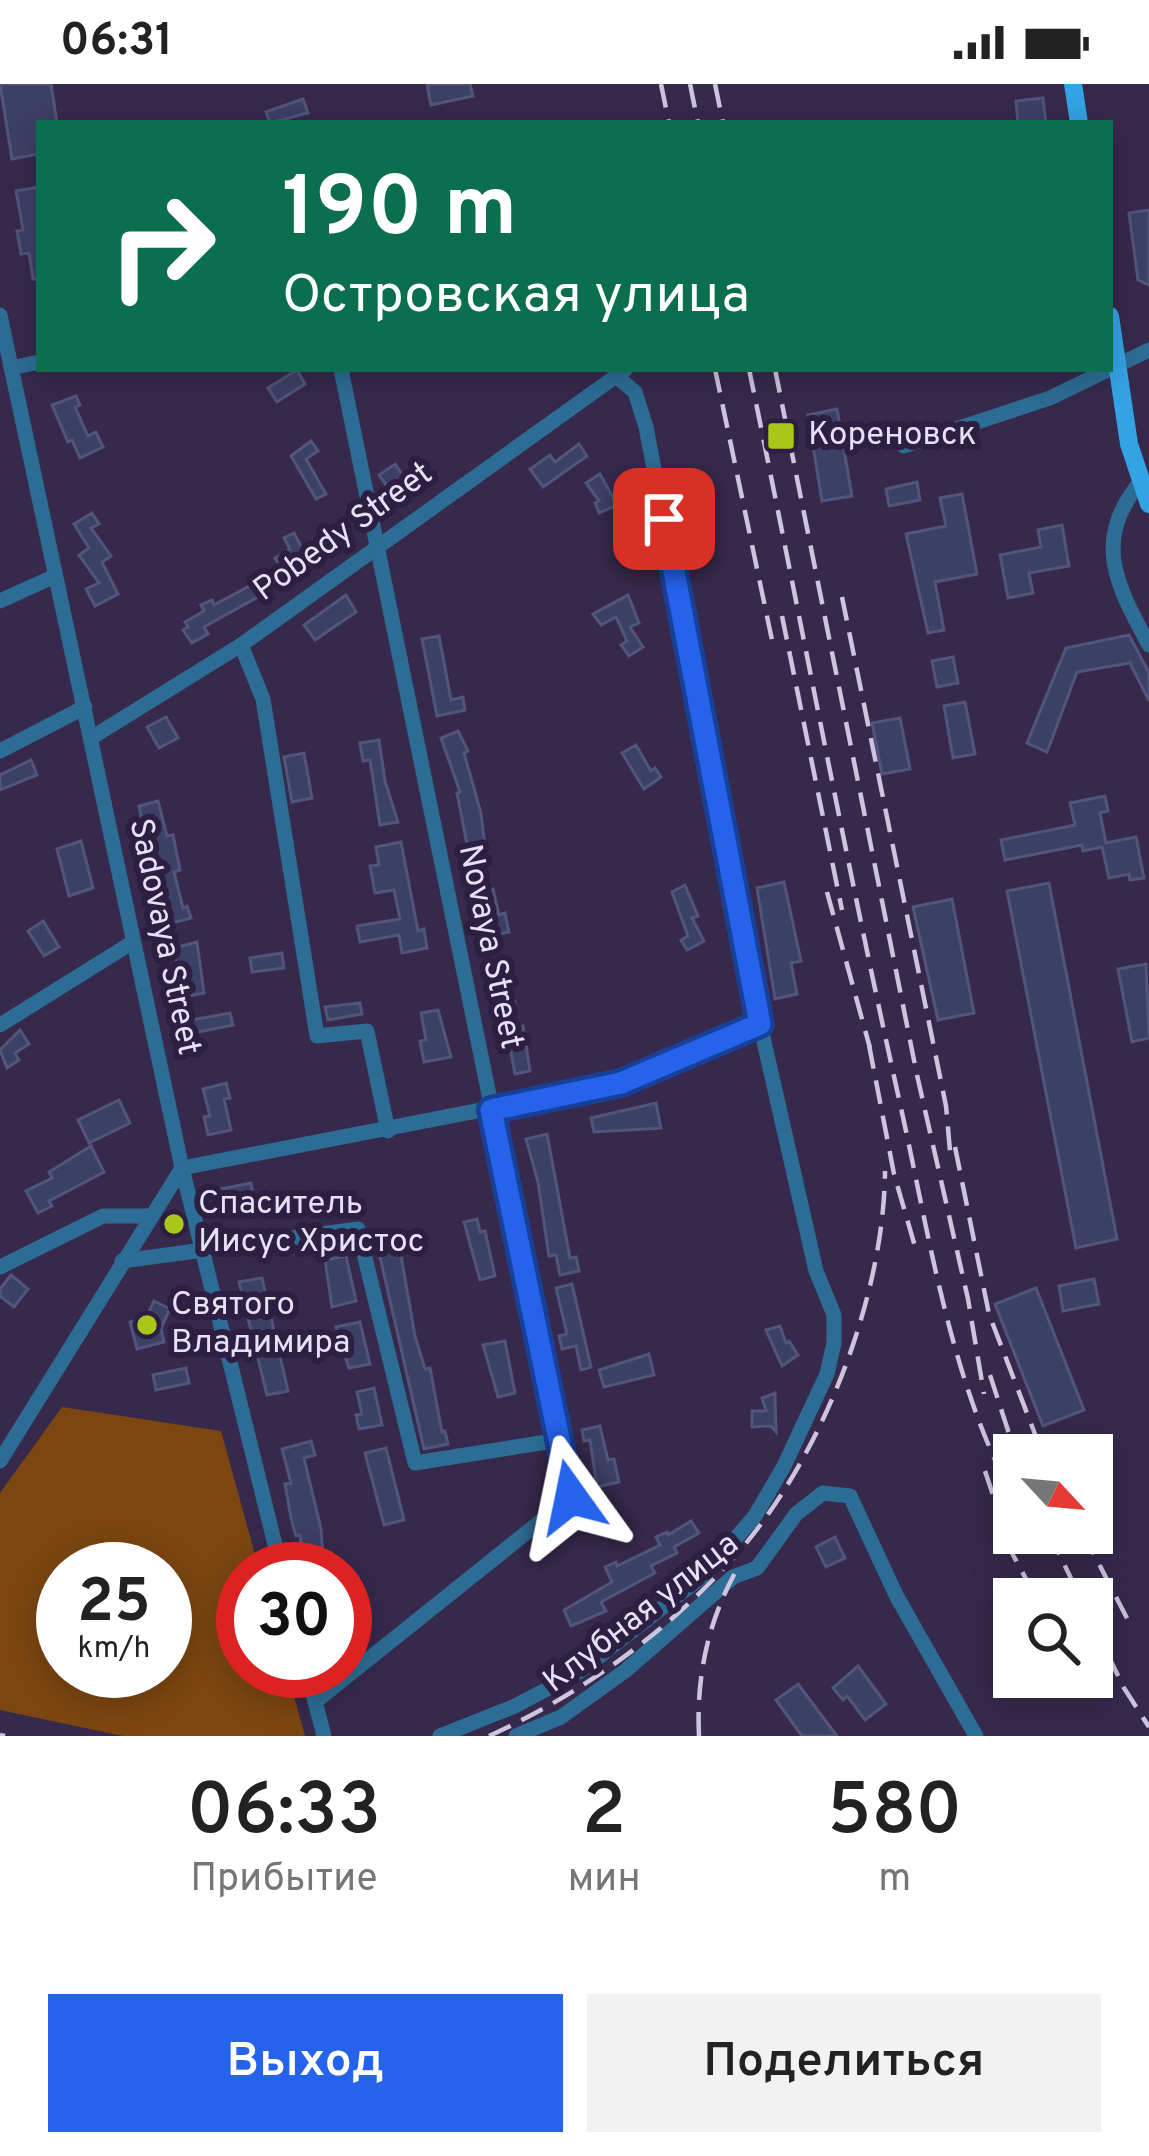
<!DOCTYPE html>
<html lang="ru">
<head>
<meta charset="utf-8">
<style>
	body { margin:0; font-family:Overpass,sans-serif; background:#f2f2f2; color:#222; height:100vh; display:flex; flex-direction:column; font-size:45px; white-space:nowrap }
	* { box-sizing:border-box; margin:0 }
	p { font-size:39px; color:#767676 }
	.icon { flex:none; width:66px; height:66px; fill:none; stroke:currentColor; stroke-width:2; stroke-linecap:round; stroke-linejoin:round }
	.map { position:relative; height:1652px; overflow:hidden }
	.drawer { display:flex; flex-direction:column; background:#fff; flex:1 }
	.drawer>* { flex:none }
	.top-card { position:absolute; left:36px; top:36px; width:1077px; height:252px; border-radius:0px; box-shadow:0 6px 30px #0003; background:#0b6e4f; color:#fff; overflow:hidden }
	.needle { width:78px; rotate:116deg }
	.fabs { position:absolute; left:993px; top:1350px; display:grid; gap:24px }
	.fabs a { display:grid; place-items:center; width:120px; height:120px; border-radius:0px; background:#fff; box-shadow:0 6px 30px #0003; font-size:60px }
	.speed { position:absolute; left:36px; top:1458px; display:flex; gap:24px; font-size:60px; font-weight:700; text-align:center }
	.speed>* { display:grid; place-content:center; width:156px; height:156px; border-radius:50%; background:#fff; box-shadow:0 6px 30px #0003; line-height:1 }
	.speed small { font-size:30px; font-weight:400 }
	.speed .limit { border:18px solid #d22; background:#fff; color:#111 }
	.pin { position:absolute; display:grid; place-items:center; width:102px; height:102px; color:#fff; margin:-51px; border-radius:24px; box-shadow:0 6px 18px #0006 }
	.me { position:absolute; width:132px; margin:-66px; rotate:348deg; stroke-linejoin:round; filter:drop-shadow(0 0 9px #0008) }
	.turn { display:flex; align-items:center; gap:42px; height:252px; padding:0 48px; font-size:54px }
	.turn .icon { width:156px; height:156px; stroke-width:2.5 }
	.turn b { display:block; font-size:84px; line-height:102px }
	.eta { display:flex; justify-content:space-evenly; align-items:center; height:204px; text-align:center }
	.eta b { font-size:72px; font-weight:600; line-height:84px }
	.button { display:flex; gap:24px; margin-top:auto; padding:24px 48px }
	.button a { flex:1; height:138px; border-radius:0px; background:#2563eb; color:#fff; font-size:48px; font-weight:600; line-height:138px; text-align:center }
	.button a+a { background:#f2f2f2; color:#222 }
	.status { display:flex; justify-content:space-between; align-items:center; height:84px; padding:0 60px; background:#fff; direction:ltr }
	.status svg { height:33px; fill:currentColor }
	.map>svg:first-child { display:block }
</style>
</head>
<body>
<div class="status"><b>06:31</b><svg viewBox="0 0 49 12"><path d="M0 12V9h3v3zM5 12V6h3v6zM10 12V3h3v9zM15 12V0h3v12zM26 1h20v11H26zM47 4h2v5h-2z"/></svg></div>
<div class="map">
<svg width="1149" height="1652" viewBox="0 0 1149 1652">
	<rect width="100%" height="100%" fill="#36294c"/>
	<path fill="#7c4611" fill-rule="evenodd" d="M62,1323l159,24 38,138h-16v102h44l18,65h-182l-123,-26v-217zM63,1485h102v102h-102z"/>
	<g fill="#3d4065" stroke="#51547b" stroke-width="3">
		<path d="M0,0h51l6,39h-18v31l-27,5z"/>
		<path d="M427,0h43l3,12 -42,9z"/>
		<path d="M1043,14l3,25h-28l-2,-22z"/>
		<path d="M303,15l5,14 -38,10 -4,-11z"/>
		<path d="M39,103v92h-6l-4,-26 -8,1 -4,-23 6,-1 -7,-39z"/>
		<path d="M1149,126v75l-11,-5 -9,-67z"/>
		<path d="M297,286l8,14 -28,18 -9,-14z"/>
		<path d="M76,312l4,9 -5,2 13,29 8,-4 7,15 -23,11 -8,-18 -4,2 -16,-37z"/>
		<path d="M837,325l15,87 -30,5 -14,-86z"/>
		<path d="M311,357l7,10 -12,8 20,35 -10,5 -25,-43z"/>
		<path d="M579,360l8,12 -44,31 -13,-18 20,-14 5,7z"/>
		<path d="M395,380l14,21 -15,11 -15,-21z"/>
		<path d="M600,390l17,31 -18,8 -4,-10 4,-2 -13,-18z"/>
		<path d="M917,398l3,18 -31,6 -3,-17z"/>
		<path d="M962,410l15,80 -42,8 9,48 -16,3 -22,-99 40,-8 -6,-28z"/>
		<path d="M92,429l7,11 -8,4 20,28 -9,6 16,32 -23,12 -9,-17 13,-6 -20,-28 10,-7 -15,-24z"/>
		<path d="M1062,441l7,41 -40,7 4,20 -25,5 -8,-43 41,-8 -3,-17z"/>
		<path d="M294,449l14,27 -24,13 -9,-15 15,-9 -6,-11z"/>
		<path d="M261,489l11,16 -68,38 4,7 -16,9 -9,-13 5,-3 -3,-5 19,-11 -3,-6 11,-5 2,5 39,-21 -3,-4z"/>
		<path d="M346,511l10,17 -41,28 -11,-15z"/>
		<path d="M628,511l11,28 -9,4 13,20 -14,9 -8,-11 6,-4 -11,-24 -15,8 -8,-11z"/>
		<path d="M1129,551l20,38v28l-19,-38 -53,9 -30,80 -20,-9 39,-95z"/>
		<path d="M439,552l12,64 12,-3 2,13 -28,6 -15,-77z"/>
		<path d="M953,573l5,26 -21,4 -5,-26z"/>
		<path d="M965,618l10,52 -22,4 -9,-52z"/>
		<path d="M166,633l12,21 -19,10 -12,-21z"/>
		<path d="M900,634l10,51 -28,5 -10,-51z"/>
		<path d="M458,647l10,20 -4,2 17,60 6,49 -16,3 -14,-72 3,-1 -19,-54z"/>
		<path d="M379,656l6,41 13,41 -18,3 -10,-65 -7,1 -3,-18z"/>
		<path d="M636,661l15,26 4,-3 6,9 -17,12 -22,-36z"/>
		<path d="M304,669l8,45 -20,4 -8,-45z"/>
		<path d="M31,676l6,15 -37,15v-15z"/>
		<path d="M1105,712l3,15 -8,2 6,30 30,-6 8,41 -14,2 -1,-6 -20,4 -7,-31 -19,4 -1,-6 -77,15 -4,-20 74,-15 -5,-22z"/>
		<path d="M158,717l9,35 6,-1 7,35 -6,2 9,36 4,-2 4,12 -22,6 -10,-43 3,-1 -7,-23 -6,1 -10,-52z"/>
		<path d="M81,757l12,47 -24,8 -12,-47z"/>
		<path d="M401,758l17,89 6,-2 3,19 -25,5 -3,-18 -39,7 -3,-16 43,-7 -6,-29 -19,3 -5,-27 9,-1 -3,-18z"/>
		<path d="M784,798l17,79 -10,2 6,31 -22,5 -18,-111z"/>
		<path d="M1049,799l68,356 -41,9 -69,-357z"/>
		<path d="M685,801l13,31 -6,2 12,23 -17,9 -6,-10 7,-4 -16,-44z"/>
		<path d="M493,805l6,26 6,-2 4,19 -24,5 -7,-45z"/>
		<path d="M952,815l22,114 -36,7 -25,-113z"/>
		<path d="M43,837l16,26 -15,9 -16,-25z"/>
		<path d="M197,858l7,51 -21,4 -9,-49z"/>
		<path d="M282,869l2,15 -32,4 -2,-14z"/>
		<path d="M508,873l3,13 -6,1 11,35 -15,3 -9,-49z"/>
		<path d="M1146,880l3,74 -17,4 -14,-73z"/>
		<path d="M360,919l2,11 -34,6 -3,-13z"/>
		<path d="M438,926l13,47 -27,5 -4,-21 6,-1 -5,-27z"/>
		<path d="M230,929l3,12 -45,9 -2,-13z"/>
		<path d="M523,942l7,45 -15,3 -8,-44z"/>
		<path d="M20,946l9,14 -14,9 4,7 -12,8 -7,-18z"/>
		<path d="M226,999l4,15 -6,1 7,31 -23,5 -4,-18 6,-1 -7,-27z"/>
		<path d="M119,1016l11,23 -41,20 -11,-23z"/>
		<path d="M656,1019l5,25 -67,4 -3,-14z"/>
		<path d="M547,1050l23,124 6,-1 3,14 -19,4 -4,-20 -7,1 -11,-74 -12,-43z"/>
		<path d="M91,1062l13,26 -55,29 3,5 -14,7 -12,-22 26,-13 -3,-6z"/>
		<path d="M251,1099l3,20 -29,6 -4,-20z"/>
		<path d="M477,1135l3,13 5,-1 10,45 -15,4 -16,-58z"/>
		<path d="M399,1160l16,92 10,33 5,-1 12,64 3,-1 3,13 -24,5 -46,-201z"/>
		<path d="M346,1172l10,45 -24,6 -7,-47z"/>
		<path d="M11,1191l17,14 -14,18 -14,-11v-7z"/>
		<path d="M262,1194l26,113 -21,4 -28,-113z"/>
		<path d="M1094,1195l5,25 -36,7 -4,-25z"/>
		<path d="M572,1200l19,83 -10,3 -5,-24 -14,3 -3,-13 8,-2 -11,-46z"/>
		<path d="M1036,1204l48,122 -41,16 -48,-122z"/>
		<path d="M154,1217l16,8 -9,19 3,14 -27,7 -7,-27 16,-4z"/>
		<path d="M360,1238l10,42 -21,4 -13,-41z"/>
		<path d="M780,1242l6,17 3,-2 9,14 -16,11 -16,-36z"/>
		<path d="M505,1257l10,52 -17,4 -15,-52z"/>
		<path d="M649,1270l5,21 -50,12 -5,-17z"/>
		<path d="M186,1284l3,15 -33,7 -3,-15z"/>
		<path d="M374,1304l8,37 -23,4 -3,-14 6,-1 -5,-22z"/>
		<path d="M775,1309l1,39 -5,-6 -19,1v-16h14l-4,-13z"/>
		<path d="M600,1342l8,34 6,-1 5,23 -22,5 -7,-47 -6,1 -2,-11z"/>
		<path d="M311,1357l4,14 -11,3 17,71 2,27 -20,3 -3,-24 -4,1 -5,-18 -6,-34 6,-1 -9,-34z"/>
		<path d="M386,1364l18,72 -20,5 -19,-72z"/>
		<path d="M691,1437l8,12 -25,14 3,6 -26,13 4,7 -54,29 5,9 -35,15 -7,-16 48,-28 -7,-15 11,-5 1,4 43,-21 -4,-8 11,-5 1,3z"/>
		<path d="M835,1453l10,21 -19,9 -10,-20z"/>
		<path d="M858,1582l28,38 -21,16 -18,-24 -4,4 -10,-12z"/>
		<path d="M798,1600l39,52h-35l-26,-36z"/>
	</g>
	<g fill="none" stroke-linecap="round" stroke-linejoin="round">
		<g stroke="#2d6c94" stroke-width="15">
			<path d="M0,231l182,853 99,401"/>
			<path d="M11,284l28,-6"/>
			<path d="M904,362l146,-48 99,-48"/>
			<path d="M1141,397c-49,60 -25,103 8,164"/>
			<path d="M0,517l55,-25"/>
			<path d="M241,561l22,54 54,337 50,-5 21,100"/>
			<path d="M91,654l150,-93 385,-276"/>
			<path d="M0,667l85,-44"/>
			<path d="M0,941l133,-83"/>
			<path d="M182,1084l439,-85 139,-59"/>
			<path d="M122,1177l236,-32 57,234 144,-23"/>
			<path d="M0,1183l103,-51h49"/>
			<path d="M0,1377l182,-293"/>
			<path d="M307,1587l17,65"/>
			<path d="M315,1618l256,-205 -230,-1128"/>
			<path d="M440,1652l75,-30 64,-34 124,-96 52,-60 29,-50 43,-92 7,-31v-28l-18,-44 -56,-247 -114,-597 -11,-35 -19,-16"/>
			<path d="M516,1652l45,-19 64,-46 108,-94 24,-9 39,-54 27,-21 27,3 47,101 79,139"/>
		</g>
		<g stroke="#34a3e3" stroke-width="18">
			<path d="M1073,0l6,39"/>
			<path d="M1110,232l19,128 20,60"/>
		</g>
		<g stroke="#ccc5dd" stroke-width="4.5" stroke-dasharray="24 12" stroke-linecap="butt">
			<path d="M661,0l8,39"/>
			<path d="M690,0l8,39"/>
			<path d="M715,0l8,39"/>
			<path d="M715,285l57,271"/>
			<path d="M749,285c51,246 97,493 152,739 29,131 49,271 113,391"/>
			<path d="M775,285l142,706 51,224 16,95"/>
			<path d="M842,513l104,509 5,56"/>
			<path d="M782,532l60,294"/>
			<path d="M827,808l43,156"/>
			<path d="M869,961l25,129 22,76"/>
			<path d="M955,1063l34,167 54,141"/>
			<path d="M990,1291l26,80"/>
			<path d="M985,1387l28,84 24,44"/>
			<path d="M1049,1449l32,66"/>
			<path d="M1083,1449l49,95"/>
			<path d="M1092,1538l32,66 25,39"/>
			<path d="M0,1651l5,1"/>
			<path d="M489,1652c88,-40 172,-99 238,-171 90,-96 157,-262 158,-394"/>
			<path d="M699,1652c-3,-62 10,-119 41,-172"/>
		</g>
	</g>
	<g fill="none" stroke-linecap="round" stroke-linejoin="round">
		<defs>
			<path id="route" d="M571,1413l-80,-387 130,-27 139,-59 -96,-505"/>
		</defs>
		<use href="#route" stroke="#184099" stroke-width="30"/>
		<use href="#route" stroke="#2563eb" stroke-width="21"/>
	</g>
	<g fill="#aac717" stroke="#2c1f41" stroke-width="4.5">
		<rect x="766" y="337" width="30" height="30" rx="6"/>
		<circle cx="174" cy="1140" r="12"/>
		<circle cx="147" cy="1241" r="12"/>
	</g>
	<g text-anchor="middle" dominant-baseline="central" stroke-width="12" stroke-linejoin="round" paint-order="stroke">
		<g font-size="33" fill="#e7e1f7" stroke="#2c1f41" text-anchor="start">
			<text x="808" y="352">Кореновск</text>
			<text x="198" y="1121">Спаситель<tspan x="198" dy="38">Иисус Христос</tspan></text>
			<text x="171" y="1222">Святого<tspan x="171" dy="38">Владимира</tspan></text>
		</g>
		<g font-size="33" fill="#e7e1f7" stroke="#2c1f41">
			<text transform="translate(344 449) rotate(-36)">Pobedy Street</text>
			<text transform="translate(163 853) rotate(78)">Sadovaya Street</text>
			<text transform="translate(489 863) rotate(78)">Novaya Street</text>
			<text transform="translate(642 1530) rotate(-38)">Клубная улица</text>
		</g>
	</g>
</svg>
<div class="fabs">
<a><svg class="needle" viewBox="-14 -14 28 28"><path d="M0-13l5 13h-10z" fill="#e53935"/><path d="M0 13l5-13h-10z" fill="#767676"/></svg></a>
<a><svg class="icon" aria-label="search" viewBox="0 0 24 24"><circle cx="10" cy="10" r="6"/><path d="M15 15l6 6"/></svg></a>
</div>
<div class="speed"><div>25<small>km/h</small></div><div class="limit">30</div></div>
<div class="pin" style="left:664px;top:435px;background:#d93025"><svg class="icon" aria-label="arrive" viewBox="0 0 24 24"><path d="M6 21V4h12l-3 4 3 4H6"/></svg></div>
<svg class="me" style="left:571px;top:1413px" viewBox="-20 -20 40 40"><path d="M0-17L14 15 0 8-14 15z" fill="#2563eb" stroke="#fff" stroke-width="4"/></svg>
<div class="top-card">
<div class="turn"><svg class="icon" aria-label="right" viewBox="0 0 24 24"><path d="M7 20v-9h11M14 6l5 5-5 5"/></svg><div><b>190 m</b>Островская улица</div></div>
</div>
</div>
<section class="drawer">
<div class="eta">
<div><b>06:33</b><p>Прибытие</p></div>
<div><b>2</b><p>мин</p></div>
<div><b>580</b><p>m</p></div>
</div>
<div class="button"><a>Выход</a><a>Поделиться</a></div>
</section>
</body>
</html>
